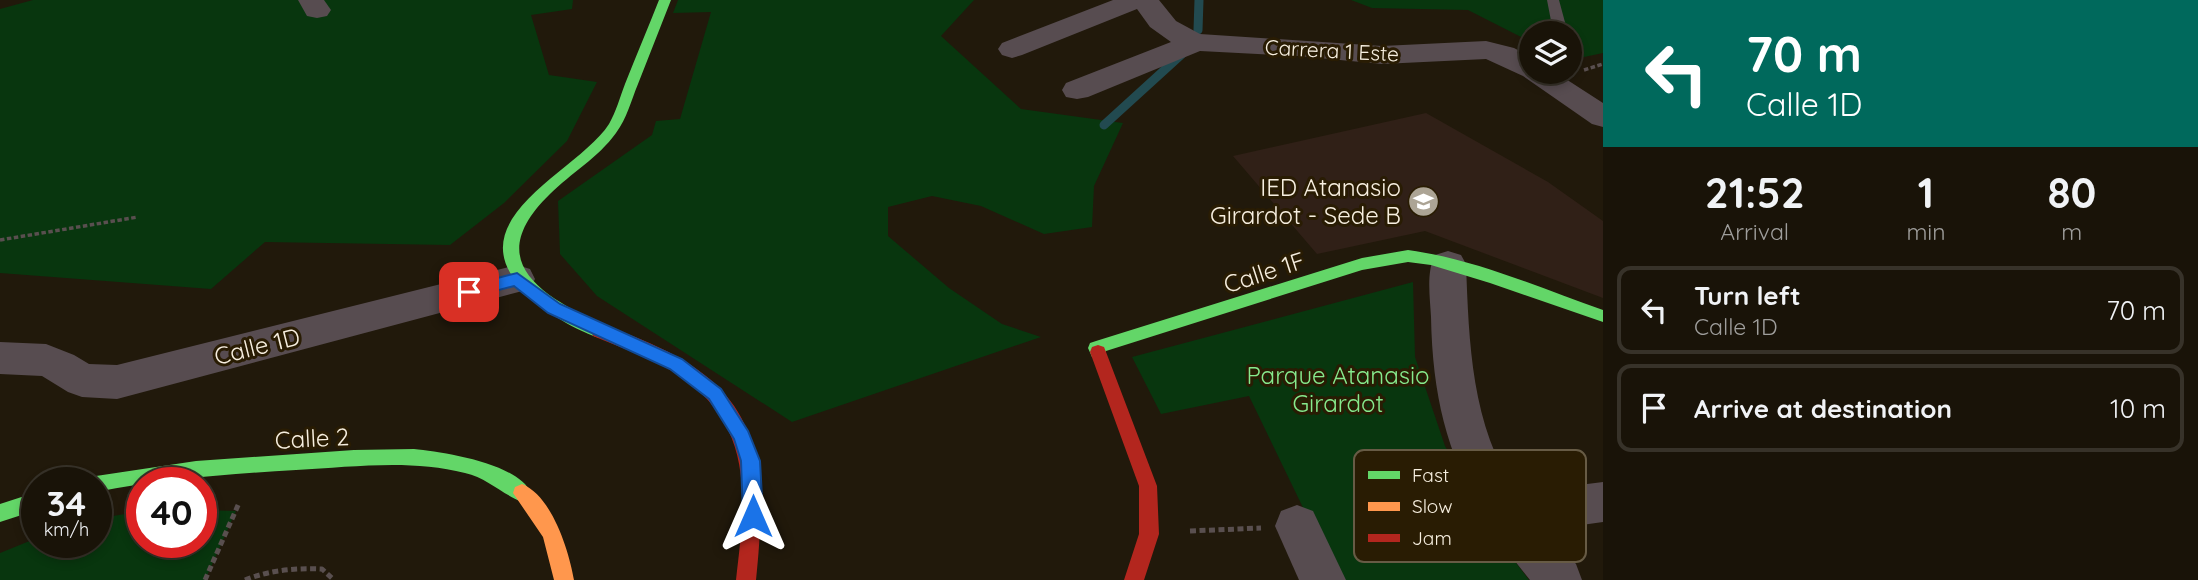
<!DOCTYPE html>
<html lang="en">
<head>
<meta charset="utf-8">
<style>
	body { margin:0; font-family:Quicksand,sans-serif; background:#221c12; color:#f1f3f6; height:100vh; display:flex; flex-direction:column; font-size:26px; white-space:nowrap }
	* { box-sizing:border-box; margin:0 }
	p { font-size:23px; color:#9f9e9c }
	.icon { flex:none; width:38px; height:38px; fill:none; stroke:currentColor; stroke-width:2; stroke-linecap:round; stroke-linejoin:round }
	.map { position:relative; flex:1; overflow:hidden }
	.drawer { display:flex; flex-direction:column; background:#191308; width:595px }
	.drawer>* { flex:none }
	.top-card { background:#00695c; color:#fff; overflow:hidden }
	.controls { position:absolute; left:1519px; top:21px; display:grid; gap:14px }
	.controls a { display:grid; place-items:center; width:63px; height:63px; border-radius:50%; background:#191308; box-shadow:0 4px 10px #0003,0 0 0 2px #373229; font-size:35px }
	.speed { position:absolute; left:21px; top:467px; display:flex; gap:14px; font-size:35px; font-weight:700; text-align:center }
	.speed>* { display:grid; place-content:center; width:91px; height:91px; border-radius:50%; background:#191308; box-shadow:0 4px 10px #0003,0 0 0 2px #373229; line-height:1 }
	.speed small { font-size:18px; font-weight:400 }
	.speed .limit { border:10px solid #d22; background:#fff; color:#111 }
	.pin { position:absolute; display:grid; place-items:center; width:60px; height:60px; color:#fff; margin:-30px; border-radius:14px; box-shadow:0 4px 10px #0006 }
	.me { position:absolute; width:77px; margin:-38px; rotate:0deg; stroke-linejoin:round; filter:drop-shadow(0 0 5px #0008) }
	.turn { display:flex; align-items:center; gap:24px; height:147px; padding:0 28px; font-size:32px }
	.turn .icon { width:91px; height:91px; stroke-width:2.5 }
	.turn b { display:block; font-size:49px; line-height:60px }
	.eta { display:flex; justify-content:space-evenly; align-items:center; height:119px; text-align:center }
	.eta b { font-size:42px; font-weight:800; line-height:49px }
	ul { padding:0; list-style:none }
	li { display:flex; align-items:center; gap:21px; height:88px; margin:0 14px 10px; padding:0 14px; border:4px solid #373229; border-radius:14px }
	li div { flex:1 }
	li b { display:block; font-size:26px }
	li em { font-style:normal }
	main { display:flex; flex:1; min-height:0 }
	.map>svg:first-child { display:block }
</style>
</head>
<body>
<main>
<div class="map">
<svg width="1603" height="580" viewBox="0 0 1603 580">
	<rect width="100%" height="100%" fill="#21190b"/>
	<path fill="#302017" d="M1426,113l122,69 55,39v77l-178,-67 -108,23 -84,-98z"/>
	<g fill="#08360e">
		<path d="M33,0h540l-1,9 -41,6 18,60 48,7 -30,59 -63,62 -54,42 -185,-3 -54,47 -211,-16v-264z"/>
		<path d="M678,0h296l-33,36 80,73 102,14 -29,63 -2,41 -48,7 -63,-28 -49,-10 -44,11v29l61,52 53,36 39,13 -249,85 -195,-126 -37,-42 -2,-53 94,-66 4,-14 24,-2 31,-107 -38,1z"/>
		<path d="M1351,0h252v53l-33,7v-27h-39v9l-63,-32 -96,-2z"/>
		<path d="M1413,282l2,75 30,89 58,100 26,34h-191l-89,-184 -88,18 -29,-57z"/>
		<path d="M201,510l35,1 -31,69h-205v-27l37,-15v4h59v-23l46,-8v31h59z"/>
	</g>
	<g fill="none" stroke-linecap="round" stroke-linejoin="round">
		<g stroke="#224a50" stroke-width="9">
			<path d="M1198,30l1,-30"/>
			<path d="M1104,125l78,-71"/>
		</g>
		<g stroke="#594f4f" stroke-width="3.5" stroke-dasharray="4.5 2.5" stroke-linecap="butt">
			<path d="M1584,70l19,-6"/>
			<path d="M0,240l138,-23"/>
		</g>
		<g stroke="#594f4f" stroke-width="5" stroke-dasharray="6 3.5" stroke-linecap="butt">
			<path d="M1190,531l71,-3"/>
			<path d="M205,580l34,-77"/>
			<path d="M245,580c25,-10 50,-12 77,-11l12,11"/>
		</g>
		<path fill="#574c50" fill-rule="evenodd" d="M1547,0h12l7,26 -6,7h-14l6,-7z"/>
		<g fill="#574c50" fill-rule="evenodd">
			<path d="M298,0h26l7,10 -4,6 -10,2 -10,-2z"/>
			<path d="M1113,0h46l17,21 24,13 182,12 104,-5 28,7 17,9v15h24l48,31v24l-11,-3 -69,-48 -37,-17 -104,5 -84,-8 -98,-5 -112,46 -11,2 -11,-2 -4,-7 4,-7 105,-41 -21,-15 -13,-18 -115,46 -10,3 -10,-3 -4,-6 4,-6z"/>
			<path d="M1448,251l13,4 5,9c3,78 5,162 51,229l86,-11v40l-57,8 30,34 6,16h-52c-69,-85 -97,-153 -99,-263 -1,-20 -5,-45 4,-62z"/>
			<path d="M517,265l13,4 5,10 -5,10 -413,110 -35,-2 -14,-5 -26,-16 -42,-2v-32l46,2 28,11 15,9 28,1z"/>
			<path d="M1297,505l16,6 33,69h-47l-24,-54 6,-15z"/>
		</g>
		<g fill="#63d668" fill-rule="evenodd">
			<path d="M659,0h12c-11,28 -22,56 -33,84 -7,17 -11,34 -22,49 -18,25 -45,40 -66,61 -70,68 -7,102 55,132l2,5 -2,5 -6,2c-29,-10 -60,-30 -80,-53 -59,-68 61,-115 90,-161 7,-12 11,-27 16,-40 11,-28 23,-56 34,-84z"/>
			<path d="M1408,250c67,9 132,38 195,60v12l-113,-39 -59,-18 -23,-3 -46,8 -256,81 -2,6 -6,2 -6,-2 -4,-9 2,-5 6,-2 266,-83z"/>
			<path d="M414,449c29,3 104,14 117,44l-2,6 -7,3c-20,-8 -35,-24 -57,-29 -55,-14 -112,-6 -169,-3 -67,4 -134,9 -200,22v-9h-9l2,-5 7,-2 100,-15 158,-11z"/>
			<path d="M37,492v18l-37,12v-18z"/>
		</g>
		<path fill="#ff974d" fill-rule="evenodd" d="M522,484c30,12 47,67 52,96h-20l-11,-43 -30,-44 2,-6z"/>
		<g fill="#b3261e" fill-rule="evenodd">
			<path d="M599,324c149,49 173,106 157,256h-20c10,-85 19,-158 -64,-209 -25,-15 -53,-24 -79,-35l-2,-5 2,-5z"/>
			<path d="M1098,345l6,2 2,5 51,134 2,48 -15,46h-20l15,-46v-48l-49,-134 2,-5z"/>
		</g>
	</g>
	<path fill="#1a73e8" stroke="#114b97" stroke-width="2" d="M517,273l43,31 122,55 39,30 27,42 12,30 3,55 -3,6 -7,3 -7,-3 -3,-6 -2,-55 -7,-22 -25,-40 -39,-30 -122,-56 -34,-27 -45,12 -8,-6 2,-5z"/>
	<defs>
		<symbol id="school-disc" viewBox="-11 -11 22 22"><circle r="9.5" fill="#aca495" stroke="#291c03"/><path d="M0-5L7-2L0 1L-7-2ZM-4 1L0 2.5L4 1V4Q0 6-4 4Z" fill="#fff"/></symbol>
	</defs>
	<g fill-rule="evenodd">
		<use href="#school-disc" x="1406" y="184" width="35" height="35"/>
	</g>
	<g text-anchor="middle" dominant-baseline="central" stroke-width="6" stroke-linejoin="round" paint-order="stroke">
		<g font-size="21" fill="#f7efe0" stroke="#291c03">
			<text transform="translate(1332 50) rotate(3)">Carrera 1 Este</text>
		</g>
		<g font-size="24" fill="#f7efe0" stroke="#291c03" text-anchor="end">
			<text x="1401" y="187">IED Atanasio<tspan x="1401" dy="28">Girardot - Sede B</tspan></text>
		</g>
		<g font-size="24" fill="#f7efe0" stroke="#291c03">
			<text transform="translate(1264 272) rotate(-18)">Calle 1F</text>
			<text transform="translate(257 346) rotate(-14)">Calle 1D</text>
			<text transform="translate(312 438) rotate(-3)">Calle 2</text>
		</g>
		<g font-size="24" fill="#86ea8d" stroke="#291c03">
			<text x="1338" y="375">Parque Atanasio<tspan x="1338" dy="28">Girardot</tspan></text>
		</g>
	</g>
	<rect x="1354" y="450" width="232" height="112" rx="10" fill="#291c03" stroke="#675b45" stroke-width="2"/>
	<rect x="1368" y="471" width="32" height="8" fill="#63d668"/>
	<rect x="1368" y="502" width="32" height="9" fill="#ff974d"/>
	<rect x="1368" y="534" width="32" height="8" fill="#b3261e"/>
	<g font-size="19" fill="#f7efe0">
		<text x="1412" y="482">Fast</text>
		<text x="1412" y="513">Slow</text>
		<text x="1412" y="545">Jam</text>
	</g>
</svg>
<div class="controls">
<a><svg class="icon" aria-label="layers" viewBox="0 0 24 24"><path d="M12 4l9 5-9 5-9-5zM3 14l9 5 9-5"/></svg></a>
</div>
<div class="speed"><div>34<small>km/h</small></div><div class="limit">40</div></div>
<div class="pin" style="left:469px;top:292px;background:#d93025"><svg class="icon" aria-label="arrive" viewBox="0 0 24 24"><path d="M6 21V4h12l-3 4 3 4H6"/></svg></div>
<svg class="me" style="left:753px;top:516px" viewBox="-20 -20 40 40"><path d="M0-17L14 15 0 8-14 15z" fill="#1a73e8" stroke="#fff" stroke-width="4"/></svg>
</div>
<section class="drawer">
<div class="top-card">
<div class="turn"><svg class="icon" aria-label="left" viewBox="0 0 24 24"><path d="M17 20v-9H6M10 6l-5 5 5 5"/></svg><div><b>70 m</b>Calle 1D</div></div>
</div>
<div class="eta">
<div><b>21:52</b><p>Arrival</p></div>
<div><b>1</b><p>min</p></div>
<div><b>80</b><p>m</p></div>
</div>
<ul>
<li><svg class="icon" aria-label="left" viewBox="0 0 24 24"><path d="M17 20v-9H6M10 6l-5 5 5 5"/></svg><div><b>Turn left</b><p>Calle 1D</p></div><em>70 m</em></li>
<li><svg class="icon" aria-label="arrive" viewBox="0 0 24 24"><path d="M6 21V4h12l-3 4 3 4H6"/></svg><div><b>Arrive at destination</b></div><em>10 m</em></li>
</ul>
</section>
</main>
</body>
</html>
